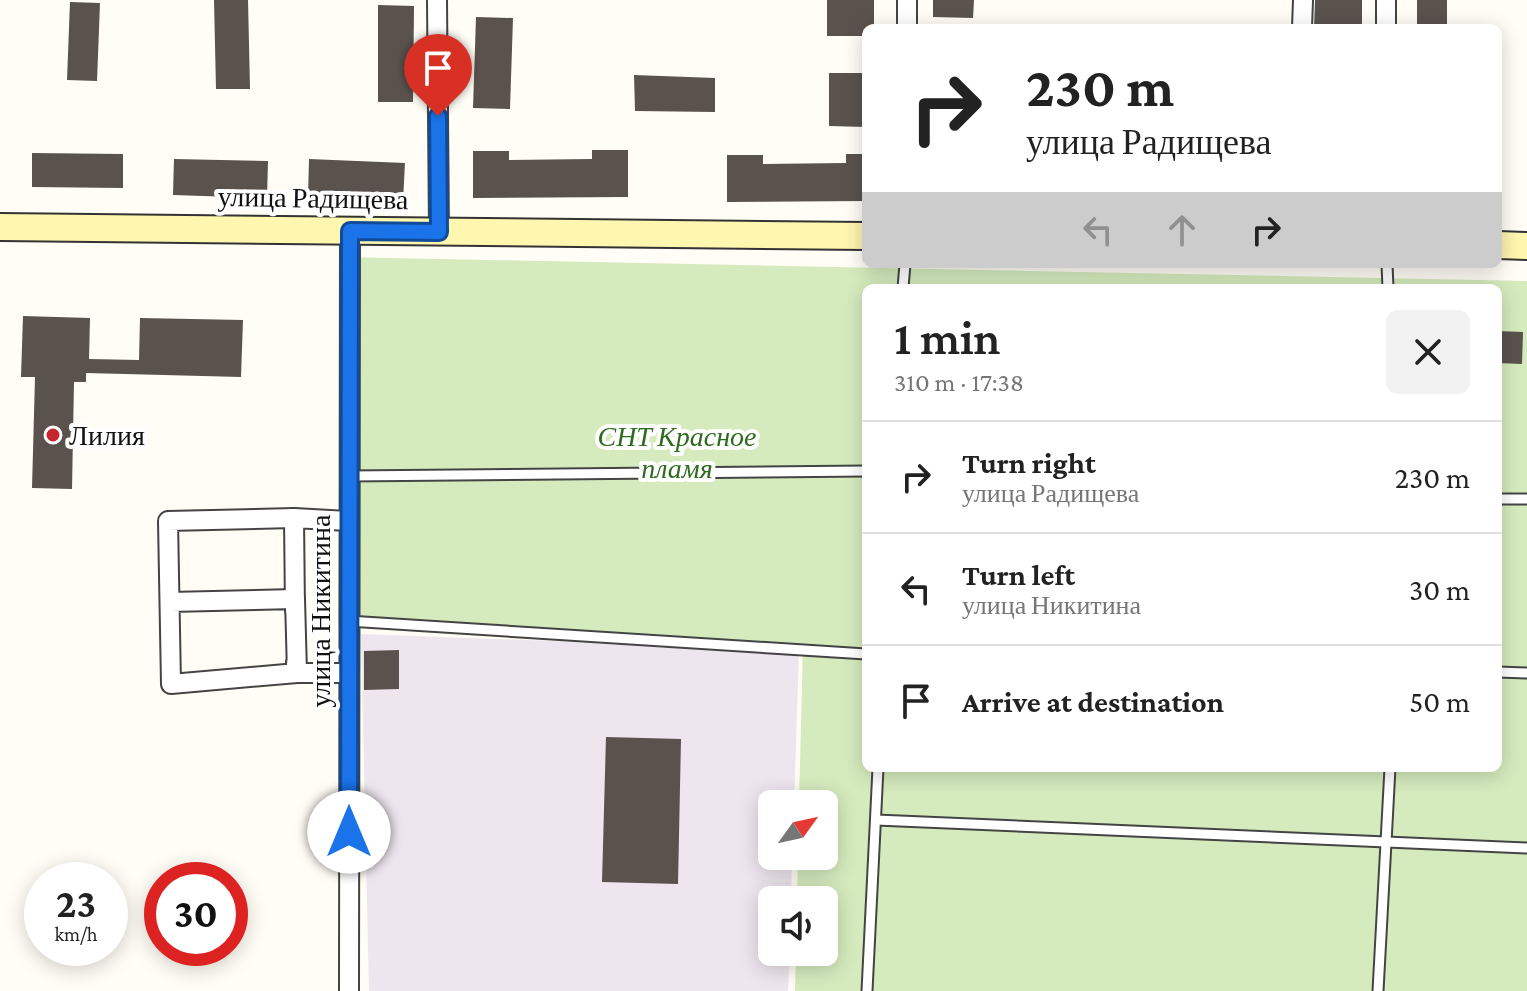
<!DOCTYPE html>
<html lang="en">
<head>
<meta charset="utf-8">
<style>
	body { margin:0; font-family:"Crimson Pro",serif; background:#f2f2f2; color:#222; height:100vh; display:flex; flex-direction:column; font-size:30px; white-space:nowrap }
	* { box-sizing:border-box; margin:0 }
	p { font-size:26px; color:#767676 }
	.icon { flex:none; width:44px; height:44px; fill:none; stroke:currentColor; stroke-width:2; stroke-linecap:round; stroke-linejoin:round }
	.map { position:relative; flex:1; overflow:hidden }
	.details { position:absolute; left:862px; top:284px; width:640px; height:488px; display:flex; flex-direction:column; background:#fff; border-radius:12px; box-shadow:0 4px 20px #0003 }
	.details>* { flex:none }
	.top-card { position:absolute; left:862px; top:24px; width:640px; height:244px; border-radius:12px; box-shadow:0 4px 20px #0003; background:#fff; color:#222; overflow:hidden }
	.needle { width:52px; rotate:57deg }
	.tools { position:absolute; left:758px; top:790px; display:grid; gap:16px }
	.tools a { display:grid; place-items:center; width:80px; height:80px; border-radius:12px; background:#fff; box-shadow:0 4px 20px #0003; font-size:40px }
	.speed { position:absolute; left:24px; top:862px; display:flex; gap:16px; font-size:40px; font-weight:700; text-align:center }
	.speed>* { display:grid; place-content:center; width:104px; height:104px; border-radius:50%; background:#fff; box-shadow:0 4px 20px #0003; line-height:1 }
	.speed small { font-size:20px; font-weight:400 }
	.speed .limit { border:12px solid #d22; background:#fff; color:#111 }
	.pin { position:absolute; display:grid; place-items:center; width:68px; height:68px; color:#fff; margin:-82px -34px; border-radius:50% 50% 50% 0; rotate:-45deg; box-shadow:0 0 8px #0007 }
	.pin .icon { rotate:45deg }
	.me { position:absolute; width:88px; margin:-44px; rotate:0deg; stroke-linejoin:round; filter:drop-shadow(0 0 6px #0008) }
	.turn { display:flex; align-items:center; gap:28px; height:168px; padding:0 32px; font-size:36px }
	.turn .icon { width:104px; height:104px; stroke-width:2.5 }
	.turn b { display:block; font-size:56px; line-height:68px }
	.lanes { display:flex; align-items:center; height:76px; padding:0 32px; background:#0003; justify-content:center; gap:40px; direction:ltr }
	.lanes .off { opacity:.35 }
	.round { display:grid; place-items:center; flex:none; width:84px; height:84px; border-radius:12px; background:#f2f2f2 }
	.summary { display:flex; align-items:center; justify-content:space-between; height:136px; padding:0 32px }
	h1 { font-size:48px; font-weight:600; line-height:60px }
	ul { padding:0; list-style:none }
	li { display:flex; align-items:center; gap:24px; height:112px; padding:0 32px; border-top:2px solid #e0e0e0 }
	li div { flex:1 }
	li b { display:block; font-size:30px }
	li em { font-style:normal }
	.map>svg:first-child { display:block }
</style>
</head>
<body>
<div class="map">
<svg width="1527" height="991" viewBox="0 0 1527 991">
	<rect width="100%" height="100%" fill="#fffdf5"/>
	<path fill="#eee6ef" d="M361,634l438,16 -5,154h-22v52h20l-1,44h-19v52h18l-2,39h-419z"/>
	<path fill="#d5ebbd" fill-rule="evenodd" d="M342,257l1185,24v710h-732l1,-39h28v-52h-27l1,-44h26v-52h-25l4,-158 -465,-19zM866,288h632v480h-632z"/>
	<g fill="#5a524d">
		<path d="M214,0h34l2,89h-34z"/>
		<path d="M827,0h47v28h-8v8h-39z"/>
		<path d="M933,0h41l-1,18 -40,-1z"/>
		<path d="M1315,0h47v28h-48z"/>
		<rect x="1417" y="0" width="30" height="28"/>
		<path d="M70,2l30,1 -3,78 -30,-1z"/>
		<path d="M378,5l36,1 -1,96h-35z"/>
		<path d="M476,17l37,1 -3,91 -37,-1z"/>
		<path d="M829,73h37v54l-37,-1z"/>
		<path d="M634,75l81,3v34l-80,-1z"/>
		<path d="M592,150h36v47l-155,1v-47h36v9l83,-1z"/>
		<path d="M32,153l91,1v34l-91,-1z"/>
		<path d="M846,154h20v47l-139,1v-47h36v9l83,-1z"/>
		<path d="M174,159l94,2 -1,37 -94,-3z"/>
		<path d="M309,159l96,4 -2,38 -95,-4z"/>
		<path d="M23,316l67,2 -1,41 50,1 1,-42 103,2 -2,57 -155,-4v9h-12l-2,107 -40,-1 3,-111h-14z"/>
		<path d="M1498,331l25,1 -1,32 -24,-1z"/>
		<path d="M399,650v39l-35,1v-39z"/>
		<path d="M606,737l75,2 -3,145 -76,-2z"/>
	</g>
	<g fill="none" stroke-linecap="round" stroke-linejoin="round">
		<defs>
			<g id="lane">
				<path d="M1387,264l1,24"/>
				<path d="M903,288l2,-24"/>
				<path d="M349,476l517,-5"/>
				<path d="M1498,499h29"/>
				<path d="M348,621l518,33"/>
				<path d="M1498,672l29,1"/>
				<path d="M876,820l651,28"/>
				<path d="M867,991l11,-223"/>
				<path d="M1378,991l12,-223"/>
			</g>
			<g id="street">
				<path d="M437,0l2,232"/>
				<path d="M907,28v-28"/>
				<path d="M1302,28l1,-28"/>
				<path d="M1386,28v-28"/>
				<path d="M170,602l125,-3 2,74 -126,11 -3,-163 126,-3"/>
				<path d="M295,610l-1,-92 54,3"/>
				<path d="M296,663l1,10h51"/>
				<path d="M349,991l1,-760"/>
			</g>
			<g id="secondary">
				<path d="M0,227l866,9"/>
				<path d="M1498,245l29,1"/>
			</g>
		</defs>
		<use href="#lane" stroke="#444" stroke-width="13"/>
		<use href="#street" stroke="#444" stroke-width="22"/>
		<use href="#secondary" stroke="#333" stroke-width="30"/>
		<use href="#lane" stroke="#fff" stroke-width="9"/>
		<use href="#street" stroke="#fff" stroke-width="18"/>
		<use href="#secondary" stroke="#fff6b0" stroke-width="26"/>
	</g>
	<g fill="none" stroke-linecap="round" stroke-linejoin="round">
		<defs>
			<path id="route" d="M349,832l1,-601 89,1 -1,-116"/>
		</defs>
		<use href="#route" stroke="#114b97" stroke-width="20"/>
		<use href="#route" stroke="#1a73e8" stroke-width="14"/>
	</g>
	<circle fill="#c4262e" stroke="#fff" stroke-width="3" cx="53" cy="435" r="8"/>
	<g text-anchor="middle" dominant-baseline="central" stroke-width="8" stroke-linejoin="round" paint-order="stroke">
		<g font-size="28" fill="#111" stroke="#fff">
			<text transform="translate(313 198) rotate(1)">улица Радищева</text>
			<text transform="translate(320 611) rotate(-90)">улица Никитина</text>
		</g>
		<g font-size="28" fill="#111" stroke="#fff" text-anchor="start">
			<text x="69" y="435">Лилия</text>
		</g>
		<g font-size="28" font-style="italic" fill="#2f6b1f" stroke="#fff">
			<text x="677" y="436">СНТ Красное<tspan x="677" dy="32">пламя</tspan></text>
		</g>
	</g>
</svg>
<div class="tools">
<a><svg class="needle" viewBox="-14 -14 28 28"><path d="M0-13l5 13h-10z" fill="#e53935"/><path d="M0 13l5-13h-10z" fill="#767676"/></svg></a>
<a><svg class="icon" aria-label="sound" viewBox="0 0 24 24"><path d="M4 9h4l5-4v14l-5-4H4zM17 9q2 3 0 6"/></svg></a>
</div>
<div class="speed"><div>23<small>km/h</small></div><div class="limit">30</div></div>
<div class="pin" style="left:438px;top:116px;background:#d93025"><svg class="icon" aria-label="arrive" viewBox="0 0 24 24"><path d="M6 21V4h12l-3 4 3 4H6"/></svg></div>
<svg class="me" style="left:349px;top:832px" viewBox="-20 -20 40 40"><circle r="19" fill="#fff"/><path d="M0-13L10 11 0 6-10 11z" fill="#1a73e8"/></svg>
<div class="top-card">
<div class="turn"><svg class="icon" aria-label="right" viewBox="0 0 24 24"><path d="M7 20v-9h11M14 6l5 5-5 5"/></svg><div><b>230 m</b>улица Радищева</div></div>
<div class="lanes"><svg class="icon off" aria-label="left" viewBox="0 0 24 24"><path d="M17 20v-9H6M10 6l-5 5 5 5"/></svg><svg class="icon off" aria-label="ahead" viewBox="0 0 24 24"><path d="M12 20V5M6 11l6-6 6 6"/></svg><svg class="icon" aria-label="right" viewBox="0 0 24 24"><path d="M7 20v-9h11M14 6l5 5-5 5"/></svg></div>
</div>
<section class="details">
<div class="summary"><div><h1>1 min</h1><p>310 m · 17:38</p></div><a class="round"><svg class="icon" aria-label="close" viewBox="0 0 24 24"><path d="M6 6l12 12M18 6L6 18"/></svg></a></div>
<ul>
<li><svg class="icon" aria-label="right" viewBox="0 0 24 24"><path d="M7 20v-9h11M14 6l5 5-5 5"/></svg><div><b>Turn right</b><p>улица Радищева</p></div><em>230 m</em></li>
<li><svg class="icon" aria-label="left" viewBox="0 0 24 24"><path d="M17 20v-9H6M10 6l-5 5 5 5"/></svg><div><b>Turn left</b><p>улица Никитина</p></div><em>30 m</em></li>
<li><svg class="icon" aria-label="arrive" viewBox="0 0 24 24"><path d="M6 21V4h12l-3 4 3 4H6"/></svg><div><b>Arrive at destination</b></div><em>50 m</em></li>
</ul>
</section>
</div>
</body>
</html>
